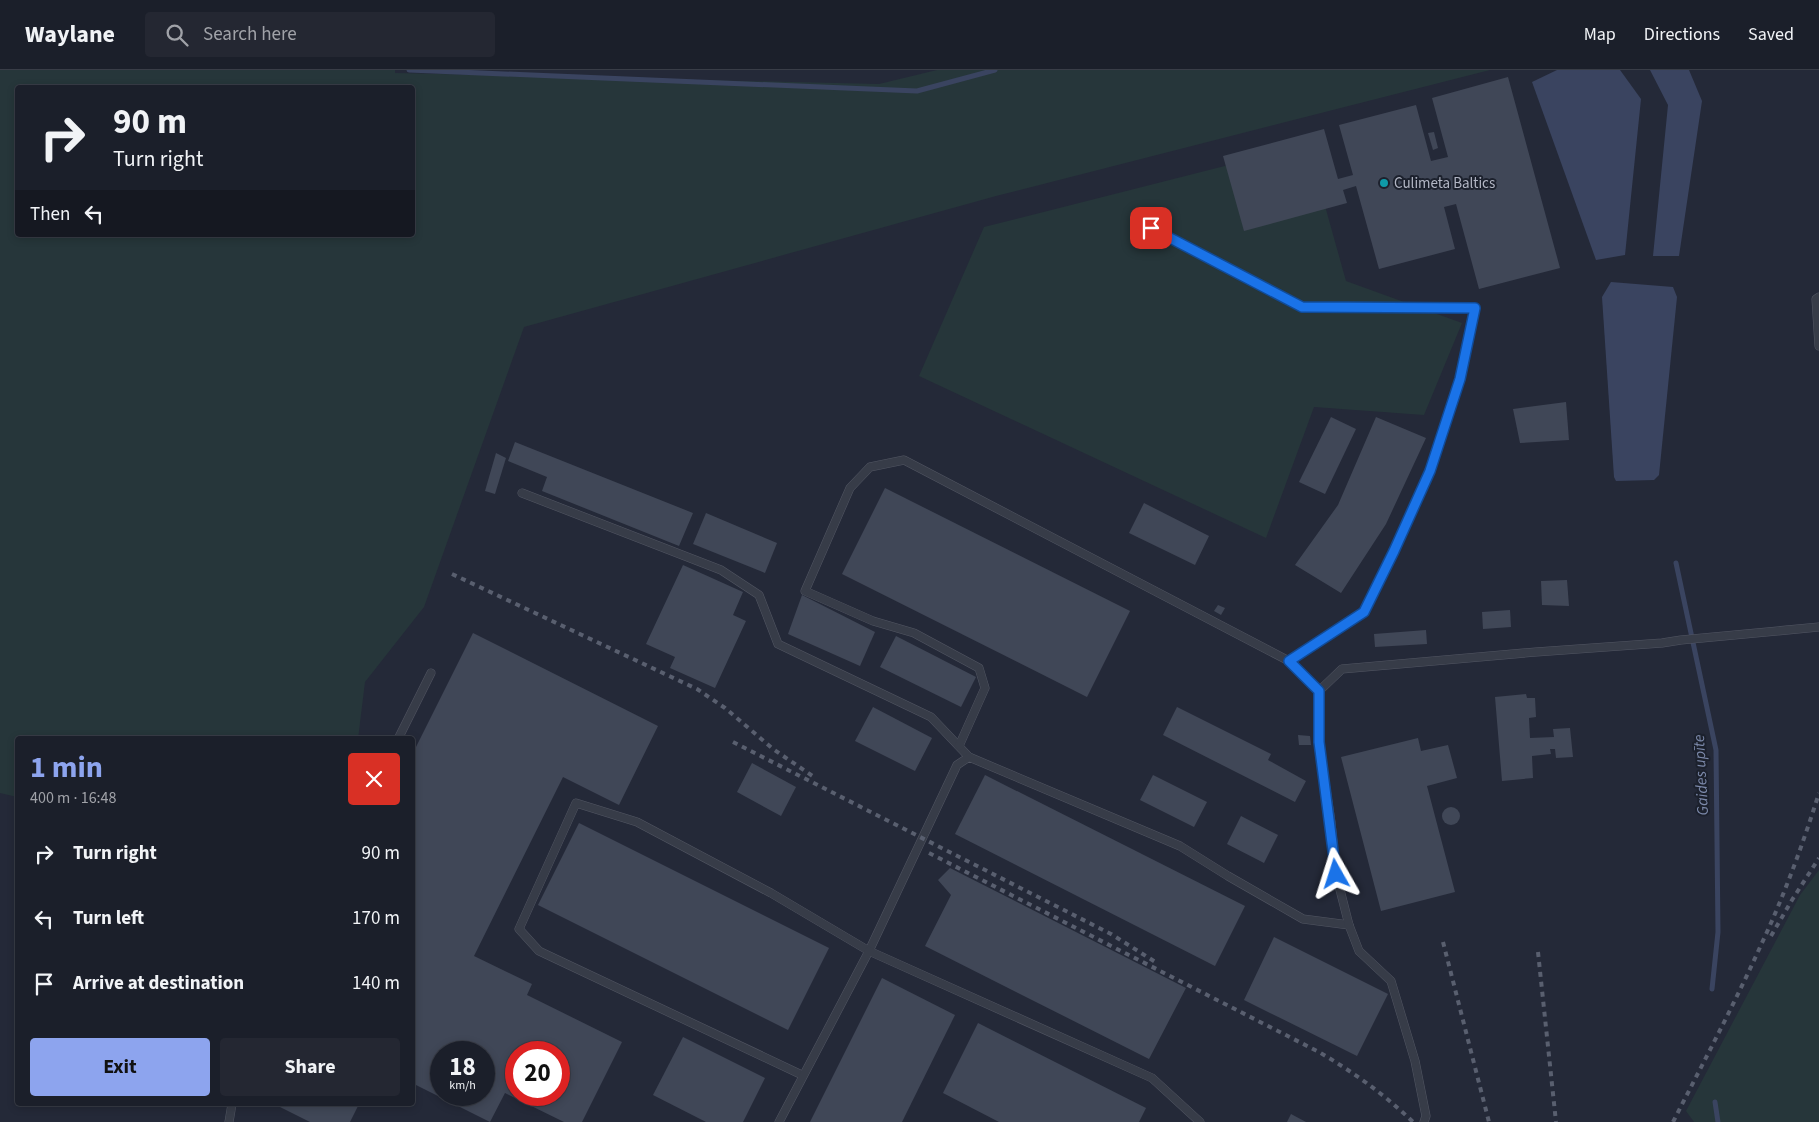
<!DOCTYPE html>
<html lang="en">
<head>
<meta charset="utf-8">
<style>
	body { margin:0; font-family:"Source Sans 3",sans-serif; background:#242732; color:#f1f3f6; height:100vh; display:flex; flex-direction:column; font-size:19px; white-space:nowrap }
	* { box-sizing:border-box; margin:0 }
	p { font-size:16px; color:#a0a2a8 }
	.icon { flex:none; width:28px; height:28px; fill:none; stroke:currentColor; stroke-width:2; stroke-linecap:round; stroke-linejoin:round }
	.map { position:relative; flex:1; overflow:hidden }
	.details { position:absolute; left:15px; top:666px; width:400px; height:370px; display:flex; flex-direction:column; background:#1b1f2a; border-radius:5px; box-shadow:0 2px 8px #0003,0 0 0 1px #393d47 }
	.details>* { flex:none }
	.top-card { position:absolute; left:15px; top:15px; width:400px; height:152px; border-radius:5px; box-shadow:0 2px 8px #0003,0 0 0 1px #393d47; background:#1b1f2a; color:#f1f3f6; overflow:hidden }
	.speed { position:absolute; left:430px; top:971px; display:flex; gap:10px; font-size:25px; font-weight:700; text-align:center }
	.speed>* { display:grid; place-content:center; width:65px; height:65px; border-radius:50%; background:#1b1f2a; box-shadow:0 2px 8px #0003,0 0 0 1px #393d47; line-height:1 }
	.speed small { font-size:12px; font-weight:400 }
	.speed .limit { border:8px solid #d22; background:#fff; color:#111 }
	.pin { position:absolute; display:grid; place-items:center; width:42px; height:42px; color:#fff; margin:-21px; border-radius:10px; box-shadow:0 2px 8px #0006 }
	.me { position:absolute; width:55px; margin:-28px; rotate:354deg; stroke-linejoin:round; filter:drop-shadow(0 0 4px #0008) }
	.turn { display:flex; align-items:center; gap:18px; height:105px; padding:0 15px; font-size:22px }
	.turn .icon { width:65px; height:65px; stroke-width:2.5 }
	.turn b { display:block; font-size:35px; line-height:42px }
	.then { display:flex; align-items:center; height:48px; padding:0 15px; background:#0003; gap:10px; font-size:19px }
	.round { display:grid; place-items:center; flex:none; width:52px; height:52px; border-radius:5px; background:#242732 }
	.head { display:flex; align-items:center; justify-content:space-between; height:85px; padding:0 15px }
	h1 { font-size:30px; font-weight:700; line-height:38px; color:#8da4ee }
	.cta { display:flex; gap:10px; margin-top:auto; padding:10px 15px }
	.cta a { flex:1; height:58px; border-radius:5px; background:#8da4ee; color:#111; font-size:20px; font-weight:700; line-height:58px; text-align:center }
	.cta a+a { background:#242732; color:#f1f3f6 }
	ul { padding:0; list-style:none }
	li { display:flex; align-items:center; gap:15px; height:65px; padding:0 15px }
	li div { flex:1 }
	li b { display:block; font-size:19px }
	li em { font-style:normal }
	header { display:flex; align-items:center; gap:30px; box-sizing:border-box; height:70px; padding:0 25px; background:#1b1f2a; border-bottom:1px solid #393d47 }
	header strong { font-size:24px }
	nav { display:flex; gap:28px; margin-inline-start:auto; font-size:18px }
	.search { width:350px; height:45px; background:#242732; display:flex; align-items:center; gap:12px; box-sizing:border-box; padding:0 18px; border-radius:5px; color:#a0a2a8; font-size:19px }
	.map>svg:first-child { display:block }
</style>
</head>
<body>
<header>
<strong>Waylane</strong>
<div class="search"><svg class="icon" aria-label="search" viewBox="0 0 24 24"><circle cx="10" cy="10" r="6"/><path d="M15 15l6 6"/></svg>Search here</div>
<nav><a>Map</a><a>Directions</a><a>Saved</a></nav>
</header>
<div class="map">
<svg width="1819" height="1052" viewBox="0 0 1819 1052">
	<rect width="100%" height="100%" fill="#242938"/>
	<g fill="#26363a" fill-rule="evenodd">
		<path d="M0,0h395v3l484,11 58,-14h553l-494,126 -472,131 -100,280 -59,75 -7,57h-340l-1,58 -17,-4zM18,18h394v147h-394z"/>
		<path d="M1308,75l38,136 116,42 -38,92 -110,-8 -48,131 -347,-162 65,-149z"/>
		<path d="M1819,800v252h-125l-8,-11 114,-216z"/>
	</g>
	<g fill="#3a4460">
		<path d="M1557,0h63l21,29 -16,156 -29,5 -64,-178z"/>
		<path d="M1650,0h39l13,31 -23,155h-26l15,-151z"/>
		<path d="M1611,212l62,5 4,10 -18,178 -5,5 -38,1 -2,-4 -12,-180z"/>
	</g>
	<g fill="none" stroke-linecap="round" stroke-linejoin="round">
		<g stroke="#3a4460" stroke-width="5">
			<path d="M409,0l508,21 78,-21"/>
			<path d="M1676,493l40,187 2,182 -6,57"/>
			<path d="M1715,1032l3,20"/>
		</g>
	</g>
	<g fill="#404757" fill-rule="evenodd">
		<path d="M1508,7l52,191 -81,21 -23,-85 -12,3 11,42 -76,20 -23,-83 -13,4 4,13 -103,28 -21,-75 101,-27 14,50 15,-4 -14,-50 77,-20 15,56 17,-4 -16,-59z"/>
		<path d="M1434,62l4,16 -5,2 -5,-17z"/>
		<path d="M1566,332l3,38 -49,3 -7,-34z"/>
		<path d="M1331,347l25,12 -31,65 -26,-12z"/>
		<path d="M1376,347l50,21 -40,86 -45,69 -46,-28 43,-60z"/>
		<path d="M515,372l178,71 -14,33 -137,-55 5,-14 -39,-16z"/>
		<path d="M496,383l10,5 -11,36 -10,-3z"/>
		<path d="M885,418l245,123 -43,86 -245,-123z"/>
		<path d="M1144,433l65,33 -14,29 -66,-32z"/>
		<path d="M706,443l71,30 -12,30 -72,-29z"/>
		<path d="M683,495l60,27 -10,23 13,6 -31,67 -45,-20 5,-11 -29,-13z"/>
		<path d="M1567,510l2,26 -27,-1 -1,-24z"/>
		<path d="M802,525l73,37 -15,34 -72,-32z"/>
		<path d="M1218,535l7,3 -4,7 -7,-4z"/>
		<path d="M1510,540l1,17 -28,2 -1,-17z"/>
		<path d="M1426,560l1,14 -52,3 -1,-13z"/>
		<path d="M473,563l185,93 -39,79 -56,-28 -89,179 58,28 -5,11 95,47 -40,80h-18l-59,-29 -15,29 -78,-39v-328zM441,982h43v43h-43zM516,982h43v43h-43z"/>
		<path d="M896,566l80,41 -15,30 -81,-40z"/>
		<path d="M1526,624l1,4h8l1,19 -7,1 1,20 24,-1 -1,-8 17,-1 3,29 -17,1 -1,-9h-5l1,5 -19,2 1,22 -31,3 -7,-84z"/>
		<path d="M873,637l59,31 -17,33 -60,-30z"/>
		<path d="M1177,637l94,47 -3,6 38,21 -11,21 -132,-67z"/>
		<path d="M1298,665l12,1 1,9h-12z"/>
		<path d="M1418,668l3,13 27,-6 9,33 -30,8 28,106 -74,19 -40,-154z"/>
		<path d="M752,693l44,24 -15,29 -44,-24z"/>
		<path d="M985,705l260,131 -30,60 -260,-132z"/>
		<path d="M1153,705l54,27 -13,25 -54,-27z"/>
		<circle cx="1451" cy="746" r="9"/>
		<path d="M1241,746l37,19 -14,28 -37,-19z"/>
		<path d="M579,753l250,125 -41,82 -250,-125z"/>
		<path d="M950,798l236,120 -37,71 -224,-113 26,-51 -13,-15z"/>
		<path d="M1274,867l114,57 -31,62 -113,-56z"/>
		<path d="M882,908l73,37 -53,107h-92z"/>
		<path d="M978,953l168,85 -7,14h-140l-56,-29z"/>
		<path d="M683,967l82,41 -22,44h-37l-53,-27z"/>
		<path d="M274,1034h85l-9,18h-40z"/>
		<path d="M1291,1044l15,8h-19z"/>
	</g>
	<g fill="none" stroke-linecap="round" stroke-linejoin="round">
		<defs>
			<g id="lane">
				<path d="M1151,158l151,79 173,1 -15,71 -30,92 -36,80 -30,61 -75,49"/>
				<path d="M1819,227l-3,2 3,47"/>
				<path d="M522,423l199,77 38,25 19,49 153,73 38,40"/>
				<path d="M398,669l33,-66"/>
				<path d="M959,676l26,-58 -6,-20 -65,-35 -41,-12 -68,-30 45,-103 20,-21 34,-7 385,201 30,30"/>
				<path d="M802,1005l-263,-124 -20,-22 57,-126 61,19 134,71 98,58 88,-186 12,-8 211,89 48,30 75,43 46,6"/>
				<path d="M229,1052l3,-18"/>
				<path d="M779,1052l90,-171 283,127 48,44"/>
				<path d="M1424,1052l2,-6 -11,-55 -24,-80 -32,-30 -10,-26 -13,-51 -5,-52 -12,-80v-51l23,-22 194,-17 126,-9 19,-3 138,-13"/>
			</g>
		</defs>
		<use href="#lane" stroke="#525663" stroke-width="9"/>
		<use href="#lane" stroke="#373c48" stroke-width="8"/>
		<g stroke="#595f6f" stroke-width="4" stroke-dasharray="5 5" stroke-linecap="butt">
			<path d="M452,504l245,115 28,19 48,41 41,28"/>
			<path d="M733,672l378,192 46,29"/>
			<path d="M929,783l390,199c34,20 65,42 94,70"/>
			<path d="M1771,866l21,-36 27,-42"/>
			<path d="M1443,872l46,180"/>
			<path d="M1538,882l18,170"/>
			<path d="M1673,1052c30,-59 61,-117 88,-177 23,-49 42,-101 58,-152"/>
		</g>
	</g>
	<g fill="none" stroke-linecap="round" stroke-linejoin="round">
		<defs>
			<path id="route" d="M1151,158l151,79 173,1 -15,71 -30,92 -36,80 -30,61 -75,49 30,30v51l17,132"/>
		</defs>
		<use href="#route" stroke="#114b97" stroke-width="12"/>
		<use href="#route" stroke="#1a73e8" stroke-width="9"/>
	</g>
	<circle fill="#0f9aa8" stroke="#1c212d" stroke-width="2" cx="1384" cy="113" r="5"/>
	<g text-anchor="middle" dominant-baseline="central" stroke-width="4" stroke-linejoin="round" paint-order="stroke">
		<g font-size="15" fill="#b2b6c4" stroke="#1c212d" text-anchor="start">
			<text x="1394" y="113">Culimeta Baltics</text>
		</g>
		<g font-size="16" font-style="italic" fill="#7c89aa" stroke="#1c212d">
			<text transform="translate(1701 705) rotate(-93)">Gaides upīte</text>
		</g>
	</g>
</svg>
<div class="speed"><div>18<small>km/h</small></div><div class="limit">20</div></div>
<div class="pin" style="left:1151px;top:158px;background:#d93025"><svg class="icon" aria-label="arrive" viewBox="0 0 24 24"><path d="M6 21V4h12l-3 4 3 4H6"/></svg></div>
<svg class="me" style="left:1336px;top:804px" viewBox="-20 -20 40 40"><path d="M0-17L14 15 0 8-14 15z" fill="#1a73e8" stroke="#fff" stroke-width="4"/></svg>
<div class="top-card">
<div class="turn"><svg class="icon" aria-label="right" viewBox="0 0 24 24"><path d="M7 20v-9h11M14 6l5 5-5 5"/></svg><div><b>90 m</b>Turn right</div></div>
<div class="then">Then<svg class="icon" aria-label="left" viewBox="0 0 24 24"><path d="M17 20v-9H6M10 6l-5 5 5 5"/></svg></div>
</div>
<section class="details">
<div class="head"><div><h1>1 min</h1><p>400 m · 16:48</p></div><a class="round" style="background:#d93025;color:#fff"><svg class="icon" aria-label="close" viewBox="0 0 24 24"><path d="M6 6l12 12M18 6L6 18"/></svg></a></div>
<ul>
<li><svg class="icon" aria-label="right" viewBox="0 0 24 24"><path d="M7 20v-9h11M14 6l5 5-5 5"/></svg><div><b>Turn right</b></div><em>90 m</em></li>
<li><svg class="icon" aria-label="left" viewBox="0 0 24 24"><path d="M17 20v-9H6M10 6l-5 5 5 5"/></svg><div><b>Turn left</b></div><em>170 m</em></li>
<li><svg class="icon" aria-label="arrive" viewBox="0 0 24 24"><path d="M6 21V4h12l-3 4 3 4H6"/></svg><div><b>Arrive at destination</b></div><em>140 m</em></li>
</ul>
<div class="cta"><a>Exit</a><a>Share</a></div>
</section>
</div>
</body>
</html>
